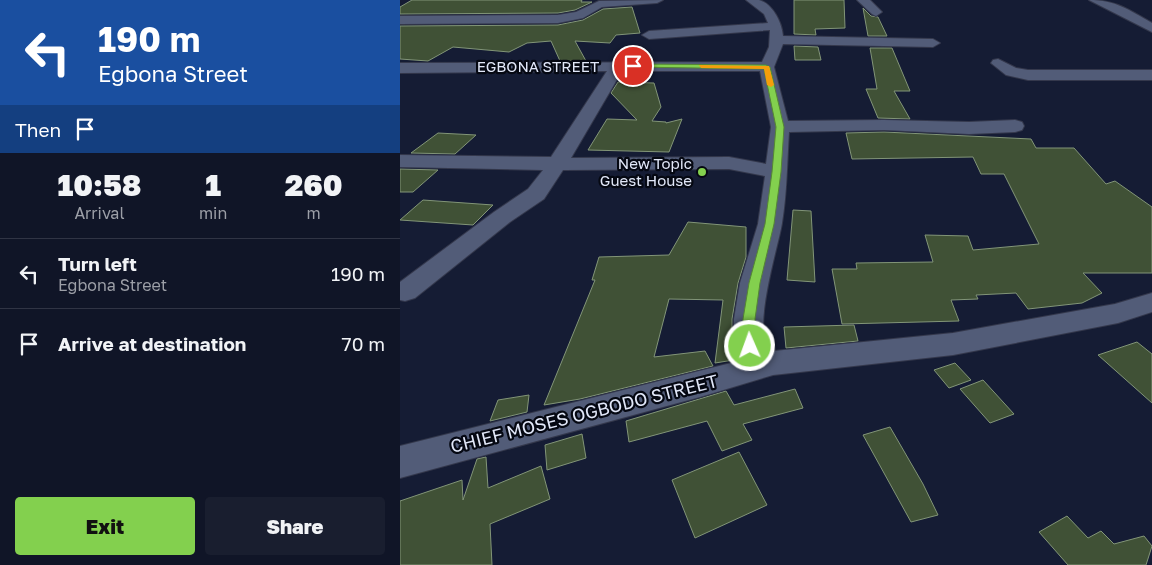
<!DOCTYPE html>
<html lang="en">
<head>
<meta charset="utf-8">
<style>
	body { margin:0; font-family:"Golos Text",sans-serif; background:#191e2f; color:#f1f3f6; height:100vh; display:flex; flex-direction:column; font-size:19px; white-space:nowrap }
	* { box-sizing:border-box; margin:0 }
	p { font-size:16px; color:#9c9fa7 }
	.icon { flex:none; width:28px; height:28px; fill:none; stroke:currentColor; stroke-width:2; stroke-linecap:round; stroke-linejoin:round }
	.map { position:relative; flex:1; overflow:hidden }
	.side { display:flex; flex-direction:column; background:#101527; width:400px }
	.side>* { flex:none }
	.hud { background:#1a4fa0; color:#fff; overflow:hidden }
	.pin { position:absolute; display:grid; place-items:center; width:42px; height:42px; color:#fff; margin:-21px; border:2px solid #fff; border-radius:50%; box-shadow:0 1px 5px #0007 }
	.me { position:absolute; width:55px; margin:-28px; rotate:358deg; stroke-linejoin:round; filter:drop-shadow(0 0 4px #0008) }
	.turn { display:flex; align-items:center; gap:18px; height:105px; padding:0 15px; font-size:22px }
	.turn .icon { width:65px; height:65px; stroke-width:2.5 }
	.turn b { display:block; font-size:35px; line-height:42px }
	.then { display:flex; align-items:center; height:48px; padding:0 15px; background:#0003; gap:10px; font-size:19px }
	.eta { display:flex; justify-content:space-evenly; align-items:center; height:85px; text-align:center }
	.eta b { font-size:30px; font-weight:800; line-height:35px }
	.primary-button { display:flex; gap:10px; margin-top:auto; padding:10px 15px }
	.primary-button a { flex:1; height:58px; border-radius:5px; background:#83d04e; color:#111; font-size:20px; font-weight:800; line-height:58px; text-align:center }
	.primary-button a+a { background:#191e2f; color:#f1f3f6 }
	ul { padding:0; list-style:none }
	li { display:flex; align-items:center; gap:15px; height:70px; padding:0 15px; border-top:1px solid #303444 }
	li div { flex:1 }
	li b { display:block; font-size:19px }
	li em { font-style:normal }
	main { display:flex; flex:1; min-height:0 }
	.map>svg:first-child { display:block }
</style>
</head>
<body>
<main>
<section class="side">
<div class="hud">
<div class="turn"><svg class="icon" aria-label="left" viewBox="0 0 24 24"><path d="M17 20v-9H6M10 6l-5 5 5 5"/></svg><div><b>190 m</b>Egbona Street</div></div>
<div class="then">Then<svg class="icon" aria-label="arrive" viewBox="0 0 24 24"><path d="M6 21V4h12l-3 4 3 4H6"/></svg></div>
</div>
<div class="eta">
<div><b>10:58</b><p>Arrival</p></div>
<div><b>1</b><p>min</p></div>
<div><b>260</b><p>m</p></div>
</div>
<ul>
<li><svg class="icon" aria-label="left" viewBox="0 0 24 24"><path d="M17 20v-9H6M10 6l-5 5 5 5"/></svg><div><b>Turn left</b><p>Egbona Street</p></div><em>190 m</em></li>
<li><svg class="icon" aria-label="arrive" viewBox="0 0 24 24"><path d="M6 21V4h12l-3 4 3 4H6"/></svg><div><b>Arrive at destination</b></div><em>70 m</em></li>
</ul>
<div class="primary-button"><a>Exit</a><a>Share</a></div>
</section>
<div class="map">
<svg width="752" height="565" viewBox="0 0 752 565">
	<rect width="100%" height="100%" fill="#151c34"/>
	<g fill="#405136" stroke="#829578">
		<path d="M12,0h170l-1,2h11l-17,8 -17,3 -158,1v-7z"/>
		<path d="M394,0h50l1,28 -30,1 1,6 -22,-1z"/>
		<path d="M232,7l8,26 -24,2 -6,8 -35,-2 11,20h-26l-9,-20 -24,2 -18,9 -56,-5 -25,14 -28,-2v-33l158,-1 25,-5 20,-11z"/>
		<path d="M463,8l8,8 7,1 9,19h-19z"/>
		<path d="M394,46l24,1 3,13h-26z"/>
		<path d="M470,48h22l18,43h-16l16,28 -32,-1 -12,-29h11z"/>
		<path d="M218,82l36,1 7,24 -9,14 14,1v1l16,-4 -13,33 -81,-2 19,-31 30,1 -26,-27z"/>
		<path d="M484,132l147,7 5,9h38l32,36 9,-3 37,26v66h-69l19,20 -20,10 -54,6 -12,-16 -40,2 2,4 -27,1 8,21 -117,3 -10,-55h25l-1,-6 77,-1 -8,-27 43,1 5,14 66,-6 -35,-70h-23l-8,-17 -121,2 -6,-26z"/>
		<path d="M38,133l38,2 -21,19 -44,-1z"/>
		<path d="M0,169l38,1 -25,22h-13z"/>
		<path d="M23,200l70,5 -20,20 -73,-5z"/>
		<path d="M393,210l18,1 4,71 -28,-2z"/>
		<path d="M288,222l58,5v30l-8,26 -6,36v28l8,12 -25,4 8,-63 -54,-1 -15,58 51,-6 8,15 -133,33 -36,6 51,-125h-3l7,-23 70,-2z"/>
		<path d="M454,325l4,16 -72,7 -2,-21z"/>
		<path d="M737,342l15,12v49l-54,-48z"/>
		<path d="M555,363l16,17 -22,8 -15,-18z"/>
		<path d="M583,380l31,34 -24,9 -30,-34z"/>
		<path d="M395,389l8,19 -60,16 9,16 -30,11 -15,-30 -78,21 -3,-21 100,-30 8,14z"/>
		<path d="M129,395l-2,17 -37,9 8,-21z"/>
		<path d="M490,427l33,57 15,31 -27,7 -48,-87z"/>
		<path d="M182,434l4,24 -39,12 -2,-25z"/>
		<path d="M339,452l28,53 -72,33 -23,-58z"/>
		<path d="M86,457l2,31 53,-22 9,33 -60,25 2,41h-92v-64l62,-21 1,20 14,-41z"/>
		<path d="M667,516l21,22 13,-7 13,13 30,-8 8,10 -6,19h-78l-29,-33z"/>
	</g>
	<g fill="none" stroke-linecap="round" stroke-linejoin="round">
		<defs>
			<g id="minor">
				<path d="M263,0l-6,3 -55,4 -19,11 -25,5 -158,1v-8l158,-1 18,-3 23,-11z"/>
				<path d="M346,0c4,0 10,0 13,0 14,4 23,23 24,36l150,3 7,4 -7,4 -150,-3 -9,23 14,54 96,-1 85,2 46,-2 7,2 2,4 -2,4 -7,2 -46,2 -85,-4 -95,2c-2,31 -2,61 -7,91 -3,22 -35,119 -8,128l179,-18 162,-29 37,-11v19l-34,11 -165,32 -180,20 -73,22 -300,81v-32l343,-86 -9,-13v-28l6,-36 18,-59 7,-48 -36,-7 -166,1 -19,29 -34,23 -95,76 -10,3 -5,-1v-18l94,-70 34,-23 15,-19 -143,-3v-12l151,2 56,-86 -207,2v-10l362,-1 7,-15 1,-17 -121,9 -7,-4 7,-4 119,-8 -4,-9zM222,71h138l11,56 -5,37 -37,-7 -158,1z"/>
				<path d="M457,0h13l12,12 -6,4 -4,-2z"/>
				<path d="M689,0c27,0 40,10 63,23v9z"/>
				<path d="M598,59l18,9 12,2h124v10h-124l-22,-5 -15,-12 2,-3z"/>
			</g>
		</defs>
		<use href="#minor" stroke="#34384c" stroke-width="2"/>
		<use href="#minor" fill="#525c78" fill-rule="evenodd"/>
	</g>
	<path fill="#83d04e" stroke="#558733" d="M233,64l133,1 4,2 14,60 -3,45 -7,52 -14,59 -5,36 1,27 -2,4h-9l-2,-4v-27l6,-36 16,-59 7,-52 4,-45 -12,-58 -133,-2z"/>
	<path fill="#f59e0b" d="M299,65l70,1 5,19 -3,2 -4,-2 -3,-16 -63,-1z"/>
	<circle fill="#83d04e" stroke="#050812" stroke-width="2" cx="302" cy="172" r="5"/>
	<g text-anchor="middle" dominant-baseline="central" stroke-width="4.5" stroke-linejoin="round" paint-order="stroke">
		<g font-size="15" fill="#e2e8f9" stroke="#050812">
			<text x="138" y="66">EGBONA STREET</text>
		</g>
		<g font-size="15" fill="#e2e8f9" stroke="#050812" text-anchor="end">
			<text x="292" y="163">New Topic<tspan x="292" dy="17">Guest House</tspan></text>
		</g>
		<g font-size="18" fill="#e2e8f9" stroke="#050812">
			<text transform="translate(184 413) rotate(-14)">CHIEF MOSES OGBODO STREET</text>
		</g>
	</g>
</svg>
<div class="pin" style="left:233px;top:66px;background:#d93025"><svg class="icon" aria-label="arrive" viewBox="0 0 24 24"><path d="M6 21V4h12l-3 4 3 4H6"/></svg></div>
<svg class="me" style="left:350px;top:346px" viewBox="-20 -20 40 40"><circle r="17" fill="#83d04e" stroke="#fff" stroke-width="3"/><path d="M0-11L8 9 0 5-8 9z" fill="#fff"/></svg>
</div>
</main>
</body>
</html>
